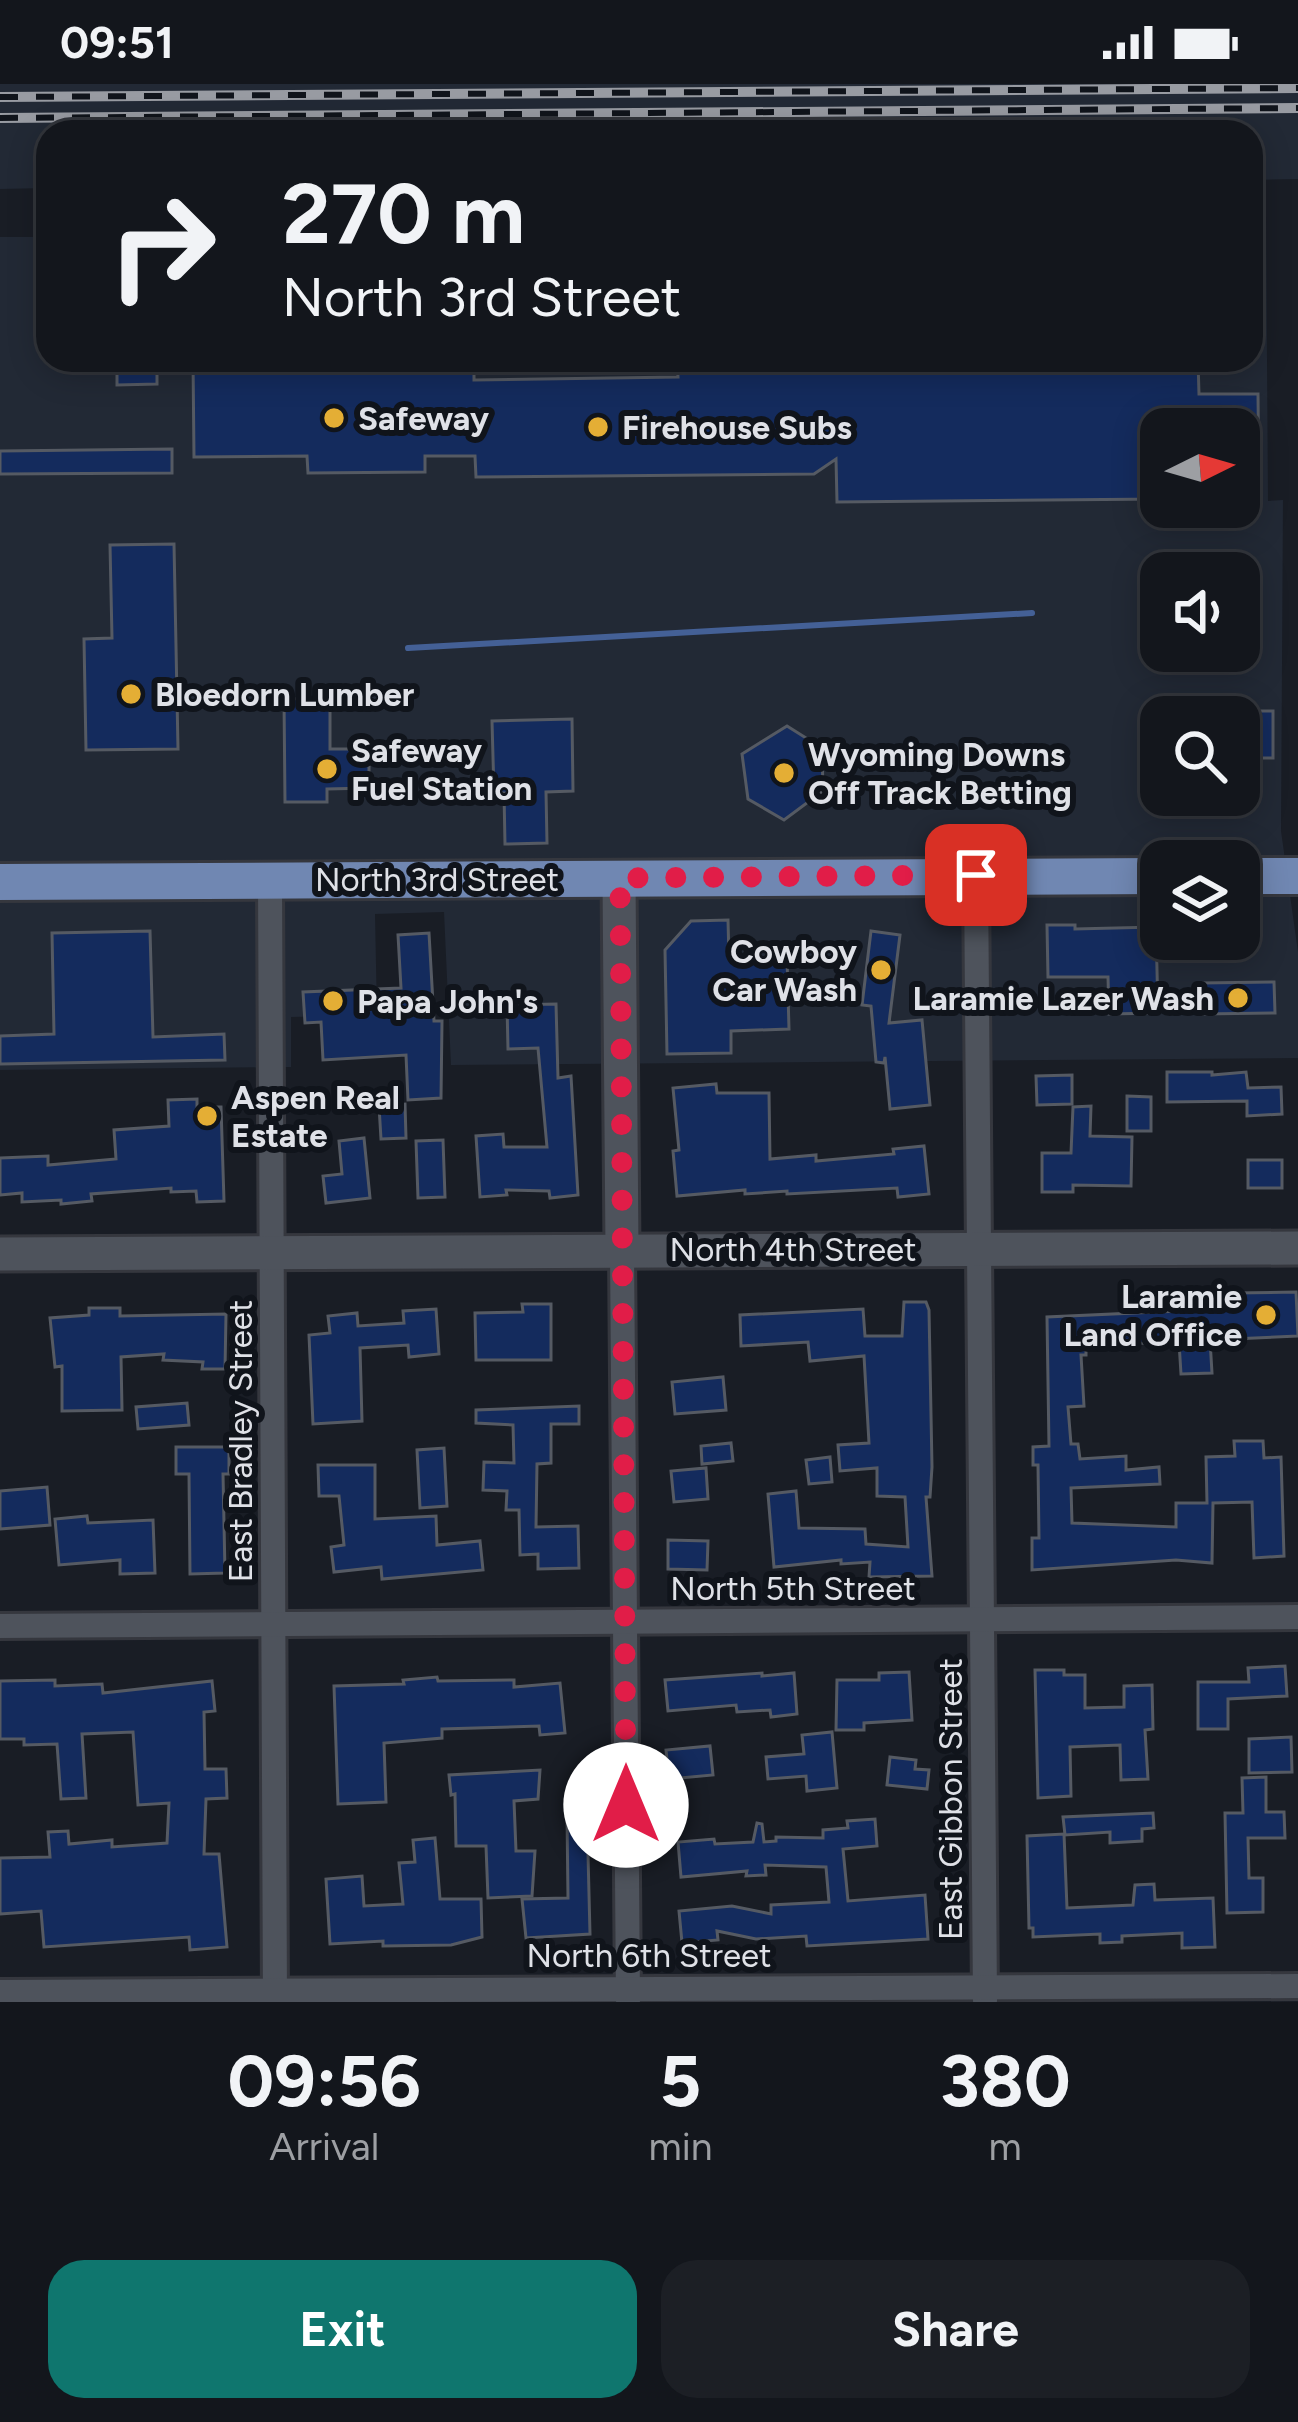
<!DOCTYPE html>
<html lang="en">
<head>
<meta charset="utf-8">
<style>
	body { margin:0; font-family:Figtree,sans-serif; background:#1c1f25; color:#f1f3f6; height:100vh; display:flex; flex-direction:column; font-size:45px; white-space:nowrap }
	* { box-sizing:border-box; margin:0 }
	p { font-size:39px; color:#9d9fa3 }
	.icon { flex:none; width:66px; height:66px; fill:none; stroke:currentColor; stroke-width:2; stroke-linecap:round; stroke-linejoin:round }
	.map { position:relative; height:1918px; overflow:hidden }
	.panel { display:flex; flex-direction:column; background:#13161c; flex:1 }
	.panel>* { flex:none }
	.hud { position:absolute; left:36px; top:36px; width:1227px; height:252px; border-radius:36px; box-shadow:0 6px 30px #0003,0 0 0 3px #32353b; background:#13161c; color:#f1f3f6; overflow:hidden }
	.needle { width:78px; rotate:85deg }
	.buttons { position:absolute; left:1140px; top:324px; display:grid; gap:24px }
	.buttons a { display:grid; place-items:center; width:120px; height:120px; border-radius:24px; background:#13161c; box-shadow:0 6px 30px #0003,0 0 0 3px #32353b; font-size:60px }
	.pin { position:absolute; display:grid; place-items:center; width:102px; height:102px; color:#fff; margin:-51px; border-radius:24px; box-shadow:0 6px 18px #0006 }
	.me { position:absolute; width:132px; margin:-66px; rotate:0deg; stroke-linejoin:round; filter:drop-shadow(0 0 9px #0008) }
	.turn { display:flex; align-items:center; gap:42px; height:252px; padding:0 48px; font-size:54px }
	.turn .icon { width:156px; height:156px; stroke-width:2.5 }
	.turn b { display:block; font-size:84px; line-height:102px }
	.eta { display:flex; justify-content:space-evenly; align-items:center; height:204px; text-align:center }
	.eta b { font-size:72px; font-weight:700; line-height:84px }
	.primary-button { display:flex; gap:24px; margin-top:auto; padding:24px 48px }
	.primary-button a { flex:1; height:138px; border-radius:36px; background:#0f766e; color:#fff; font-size:48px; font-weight:700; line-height:138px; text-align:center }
	.primary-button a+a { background:#1c1f25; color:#f1f3f6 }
	.status { display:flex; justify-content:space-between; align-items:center; height:84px; padding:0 60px; background:#13161c; direction:ltr }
	.status svg { height:33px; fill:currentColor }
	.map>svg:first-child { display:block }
</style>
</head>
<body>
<div class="status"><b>09:51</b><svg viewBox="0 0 49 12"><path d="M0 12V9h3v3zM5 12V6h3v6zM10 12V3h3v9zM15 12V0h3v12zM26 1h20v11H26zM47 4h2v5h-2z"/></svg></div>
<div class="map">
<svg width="1298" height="1918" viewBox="0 0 1298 1918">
	<rect width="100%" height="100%" fill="#191d25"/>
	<g fill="#222935" fill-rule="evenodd">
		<path d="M0,0h1298v95l-47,1v-48h-1203v56l-48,1z"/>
		<path d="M1251,132h15l2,285 15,-1 -2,331 17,121v106l-847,7 -7,-153 -69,2 2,101 -86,2v50l-291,3v-833h48v123h1203zM1161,345h78v78h-78zM1161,489h78v78h-78zM1161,633h78v78h-78zM1161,777h78v78h-78z"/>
	</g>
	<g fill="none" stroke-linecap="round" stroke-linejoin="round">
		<path stroke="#446096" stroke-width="6" d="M408,564l624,-35"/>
	</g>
	<g fill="#142b5d" stroke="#555a63" stroke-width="3">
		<path d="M117,276h40v24l-40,1z"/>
		<path d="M193,276h281v20l204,-3 -1,-17h521l1,34h59l1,98h-20v-63h-78v70l-324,3 -1,-43 -22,15 -338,3 -1,-21h-50v16l-117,1 -1,-17 -113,1z"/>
		<path d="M172,365v24l-172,1v-23z"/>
		<path d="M174,460l4,205 -92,1 -2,-111 28,-1 -2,-93z"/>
		<path d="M330,614v51h39v39l-42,1v13h-42l-1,-103z"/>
		<rect x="1239" y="627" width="34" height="47"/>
		<path d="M572,635l1,72 -27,1 1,51 -42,1 -1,-51h-10l-2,-72z"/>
		<path d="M787,642l35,22 1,43 -39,29 -36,-21 -6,-45z"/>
		<path d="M728,836l1,39 58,-1 2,71 -58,2v22l-64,1 -2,-104 26,-29z"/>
		<path d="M1047,841h28v4l81,-2 2,86 -49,1 -1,-37h-60z"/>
		<path d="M150,847l3,106 71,-3 1,26 -225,4v-28l54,-2 -2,-101z"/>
		<path d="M871,847l29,4 -11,88 33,-3 8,85 -40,4 -5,-52 -1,6 -8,-1 -5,-56 -9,-1z"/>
		<path d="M429,849l5,88h8l-1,77 -33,2 -2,-45 -83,5 -2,-38 -16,1 -2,-31 98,-4 -3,-53z"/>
		<path d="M1274,898l1,31 -73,1v-31z"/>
		<path d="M556,920l2,74 13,-2 7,119 -28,3 -1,-7 -43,-1 1,5 -27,2 -4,-61 27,-2 1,13h43l-9,-99 -30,1 -1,-44z"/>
		<path d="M1167,988h45v3l34,-3 2,16 33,-1 1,27 -35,2v-15l-80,1z"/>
		<path d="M1072,991v29l-35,1 -1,-29z"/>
		<path d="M716,1000l1,9h52l1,66 46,-4v6l78,-7 -1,-5 31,-3 5,48 -31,3 -1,-9 -110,6v-3l-42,3v-4l-68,6 -4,-45 6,-1 -6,-62z"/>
		<path d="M1127,1012l24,1v34h-24z"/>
		<path d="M197,1015v8h24l3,94 -27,1 -1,-11 -25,1v-4l-80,6 1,7 -31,3v-4l-39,2v-9l-22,2v-37l48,-2v9l68,-6 -2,-29 55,-4 -1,-26z"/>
		<path d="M405,1020l1,34 -25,1 -2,-33z"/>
		<path d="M1091,1022l-1,30 42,1 -1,49 -58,-1v7h-31v-39h29l2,-46z"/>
		<path d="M364,1054l6,60 -44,5 -3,-27 19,-2 -3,-33z"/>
		<path d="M443,1056l2,57 -27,1 -2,-57z"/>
		<rect x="1248" y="1076" width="34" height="28"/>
		<path d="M1296,1208l2,44 -88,4 2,33 -31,1 -2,-32 -93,3v10h-5l3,51 -16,1 3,37h7l2,15 46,-3v14l33,-3 1,17 -89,4 1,35 104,4v-24h31l-1,-46 29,-1 -1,-15h29l1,17 17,-1 3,99 -30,2 -2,-56 -39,1 -1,60 -36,-3 -144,10v-32h7l-1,-73h-5v-18l16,-1 -2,-129 131,-6v-4l57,-3 -1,-11z"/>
		<path d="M904,1218h22l3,8 3,157 -2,30h-4l6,79 -63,1 1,-15 -29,2v-4l-67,7 -6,-73 28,-3 3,37 66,1 1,15 42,3 -3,-50 -28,-1v-28l-37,3 -2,-26 31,-2 -5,-87 -54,5 -2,-19 -67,4 -1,-31 123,-6 2,27h37z"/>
		<path d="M522,1220h29v56h-75l-1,-47 48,-1z"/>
		<path d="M89,1224h31v8l106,-2 -1,55h-23l1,-7 -40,-2 1,-6 -43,3 1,53 -60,1v-45l-7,1 -5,-49 39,-3z"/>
		<path d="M436,1225l3,45 -30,3 -1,-12 -48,3 2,73 -49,3 -4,-89 21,-2 -2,-17 29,-3 1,13 46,-3 -1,-12z"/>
		<path d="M723,1293l3,33 -51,4 -3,-32z"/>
		<path d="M187,1319l2,22 -51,4 -2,-22z"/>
		<path d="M579,1322v18h-28v39l-14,1 -1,63 42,-1 1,42 -41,1v-15l-18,1 -1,-45h-13l1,-19 -24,-1 1,-28 30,1 -1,-38 -37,-2v-13z"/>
		<path d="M731,1359l2,18 -31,3 -1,-18z"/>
		<path d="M176,1363h53v27h-6l2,99 -35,1 -1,-100h-13z"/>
		<path d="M444,1364l3,58 -27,2 -3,-58z"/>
		<path d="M830,1373l2,25 -23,2 -3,-24z"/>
		<path d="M318,1381h57v54l61,-3 1,29 43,-4 3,29 -101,9 -1,-12 -47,5 -3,-25 13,-2 -5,-49h-20z"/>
		<path d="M706,1384l2,31 -34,3 -3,-31z"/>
		<path d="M47,1403l3,38 -50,4v-38z"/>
		<path d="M87,1432l1,7 65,-3 2,53 -35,1v-14l-61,5 -4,-46z"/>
		<path d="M668,1456l40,1 -1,29 -39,-1z"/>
		<path d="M1285,1582l2,30 -59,3v30h-30v-47h51l-1,-14z"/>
		<path d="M1035,1586h29v5h21v33l39,-1v-21l28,-1 1,44 -8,1 3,49 -27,1 -1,-35 -50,2 1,49 -33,2z"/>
		<path d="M909,1588l3,48 -48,3v7h-28l1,-50h42v-7z"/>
		<path d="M762,1589v3l32,-3 3,41 -26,3 -1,-7 -33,2 -1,-7 -68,6 -3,-31z"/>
		<path d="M437,1593l1,4 76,-1v7l46,-4 5,50 -25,2 -1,-9 -97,3v9l-58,5 2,59 -48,2 -4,-118 70,-2 -1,-4z"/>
		<path d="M55,1596v6l47,-2 1,9 109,-12 3,30 -11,1 1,57h21l1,29 -21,1 -2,55h15l8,93 -37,3 -1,-13 -145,10 -3,-36 -41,3v-56l50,-1 -2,-25 20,-1 1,13 43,-4v7l55,-4 2,-40 -31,2 -5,-73 -51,2 4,64 -25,1 -4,-55 -33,1v-6h-24v-58z"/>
		<path d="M832,1648l5,56 -30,3 -1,-15 -38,3 -2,-22 38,-3 -2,-19z"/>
		<path d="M1291,1653l1,35 -43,1v-34z"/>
		<path d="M710,1662l3,29 -44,4 -3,-29z"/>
		<path d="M890,1673l26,3 -1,9 14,1 -2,19 -40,-4z"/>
		<path d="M540,1686l-2,29 -24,2 2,50h19l-3,45 -44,2 -2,-52h-30l-1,-52 -4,1 -2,-20z"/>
		<path d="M1266,1693v35h18l1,26h-37l1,40h14v34l-36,1 -2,-100h18l-1,-35z"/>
		<path d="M1153,1729l1,15 -12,1v12l-32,2v-11l-45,3 -2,-18z"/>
		<path d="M587,1730l3,120 -64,4 -4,-39 46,-1 -1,-83z"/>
		<path d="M875,1735l2,27 -34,3 5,52 77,-6 3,44 -121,7 -1,-10 -50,3 -39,-8 1,9 -36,3 -3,-32 53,-5 39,8v-9l58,-3 -3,-35 -61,-2 1,10 -20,1 1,-5 -66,6 -3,-35 36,-3 1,5 38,-2 4,-19 5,1 2,18 12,-1v-4l47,1v-8l25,-2 -1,-7z"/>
		<path d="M1064,1750l3,74 66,-3 2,-20 19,-1 1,16 58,-2 2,49 -33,1v-15l-60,3v6l-22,1v-9l-67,3v-9h-4l-2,-92z"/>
		<path d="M435,1754l5,61h41l1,38 -31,8 -68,1v-5l-53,3 -4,-65 36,-3 2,30 39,-2 -4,-41 16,-1 -2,-22z"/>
	</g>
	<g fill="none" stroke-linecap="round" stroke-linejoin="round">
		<defs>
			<g id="street">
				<path d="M976,791l9,1125"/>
				<path d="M270,796l5,1122"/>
				<path d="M622,1166l6,750"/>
				<path d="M0,1542l1298,-9"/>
				<path d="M0,1908l1298,-6"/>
			</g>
			<g id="secondary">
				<path d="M619,794l3,372"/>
				<path d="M0,1170l1298,-6"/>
			</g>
			<g id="primary">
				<path d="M1239,792h59"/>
				<path d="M0,798l1161,-6"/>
			</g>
		</defs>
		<use href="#street" stroke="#35373e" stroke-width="30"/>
		<use href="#secondary" stroke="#35373e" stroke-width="39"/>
		<use href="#primary" stroke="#35373e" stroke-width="42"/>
		<use href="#street" stroke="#4e535c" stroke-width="24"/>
		<use href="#secondary" stroke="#4e535c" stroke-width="33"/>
		<use href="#primary" stroke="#7087b2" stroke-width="36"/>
		<defs>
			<g id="rail">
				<path d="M0,13l1298,-9"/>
				<path d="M0,34l1298,-10"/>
			</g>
		</defs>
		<use href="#rail" stroke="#989ba2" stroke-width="10"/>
		<use href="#rail" stroke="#10141b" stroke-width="6" stroke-dasharray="18" stroke-linecap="butt"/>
	</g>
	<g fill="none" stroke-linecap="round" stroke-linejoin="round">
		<path stroke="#e11d48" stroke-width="21" stroke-dasharray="0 37.8" d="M626,1721l-6,-927 356,-3"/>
	</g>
	<g fill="#e4ae35" stroke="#10141b" stroke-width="4.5">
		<circle cx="334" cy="334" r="12"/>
		<circle cx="598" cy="343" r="12"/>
		<circle cx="131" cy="610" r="12"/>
		<circle cx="327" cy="685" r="12"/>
		<circle cx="784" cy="689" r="12"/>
		<circle cx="881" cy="886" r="12"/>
		<circle cx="1238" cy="914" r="12"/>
		<circle cx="333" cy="917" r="12"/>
		<circle cx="207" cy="1032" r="12"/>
		<circle cx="1266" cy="1231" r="12"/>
	</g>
	<g text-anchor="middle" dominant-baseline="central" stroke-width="12" stroke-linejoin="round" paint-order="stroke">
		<g font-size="33" font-weight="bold" fill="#dfe1e7" stroke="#10141b" text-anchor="start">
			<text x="358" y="334">Safeway</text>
			<text x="622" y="343">Firehouse Subs</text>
			<text x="155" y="610">Bloedorn Lumber</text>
			<text x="351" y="666">Safeway<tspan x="351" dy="38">Fuel Station</tspan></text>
			<text x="808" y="670">Wyoming Downs<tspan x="808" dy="38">Off Track Betting</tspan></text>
			<text x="857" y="867" text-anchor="end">Cowboy<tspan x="857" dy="38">Car Wash</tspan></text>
			<text x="1214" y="914" text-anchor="end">Laramie Lazer Wash</text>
			<text x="357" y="917">Papa John's</text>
			<text x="231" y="1013">Aspen Real<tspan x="231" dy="38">Estate</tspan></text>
			<text x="1242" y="1212" text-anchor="end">Laramie<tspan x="1242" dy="38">Land Office</tspan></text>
		</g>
		<g font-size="33" fill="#dfe1e7" stroke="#10141b">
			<text x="437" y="795">North 3rd Street</text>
			<text x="793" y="1165">North 4th Street</text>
			<text transform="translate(240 1357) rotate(-90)">East Bradley Street</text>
			<text x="793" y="1504">North 5th Street</text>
			<text transform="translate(950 1715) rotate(-90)">East Gibbon Street</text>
			<text x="649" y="1871">North 6th Street</text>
		</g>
	</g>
</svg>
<div class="buttons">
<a><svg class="needle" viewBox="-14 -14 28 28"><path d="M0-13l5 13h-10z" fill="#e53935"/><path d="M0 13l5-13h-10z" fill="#9d9fa3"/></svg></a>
<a><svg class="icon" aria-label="sound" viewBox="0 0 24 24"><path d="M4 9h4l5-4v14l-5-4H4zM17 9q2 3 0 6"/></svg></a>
<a><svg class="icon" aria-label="search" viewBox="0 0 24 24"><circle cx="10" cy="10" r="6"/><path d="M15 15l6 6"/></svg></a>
<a><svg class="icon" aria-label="layers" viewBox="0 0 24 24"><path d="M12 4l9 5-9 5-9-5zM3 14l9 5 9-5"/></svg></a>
</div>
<div class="pin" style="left:976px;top:791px;background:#d93025"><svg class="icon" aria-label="arrive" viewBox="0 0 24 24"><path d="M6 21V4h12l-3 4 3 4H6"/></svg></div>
<svg class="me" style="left:626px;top:1721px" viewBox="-20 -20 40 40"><circle r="19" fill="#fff"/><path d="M0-13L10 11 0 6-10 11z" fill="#e11d48"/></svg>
<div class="hud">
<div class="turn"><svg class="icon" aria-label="right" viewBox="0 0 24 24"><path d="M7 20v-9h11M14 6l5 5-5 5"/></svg><div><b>270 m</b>North 3rd Street</div></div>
</div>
</div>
<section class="panel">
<div class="eta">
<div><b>09:56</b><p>Arrival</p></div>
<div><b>5</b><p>min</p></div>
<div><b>380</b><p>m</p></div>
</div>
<div class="primary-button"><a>Exit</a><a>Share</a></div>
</section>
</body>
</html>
